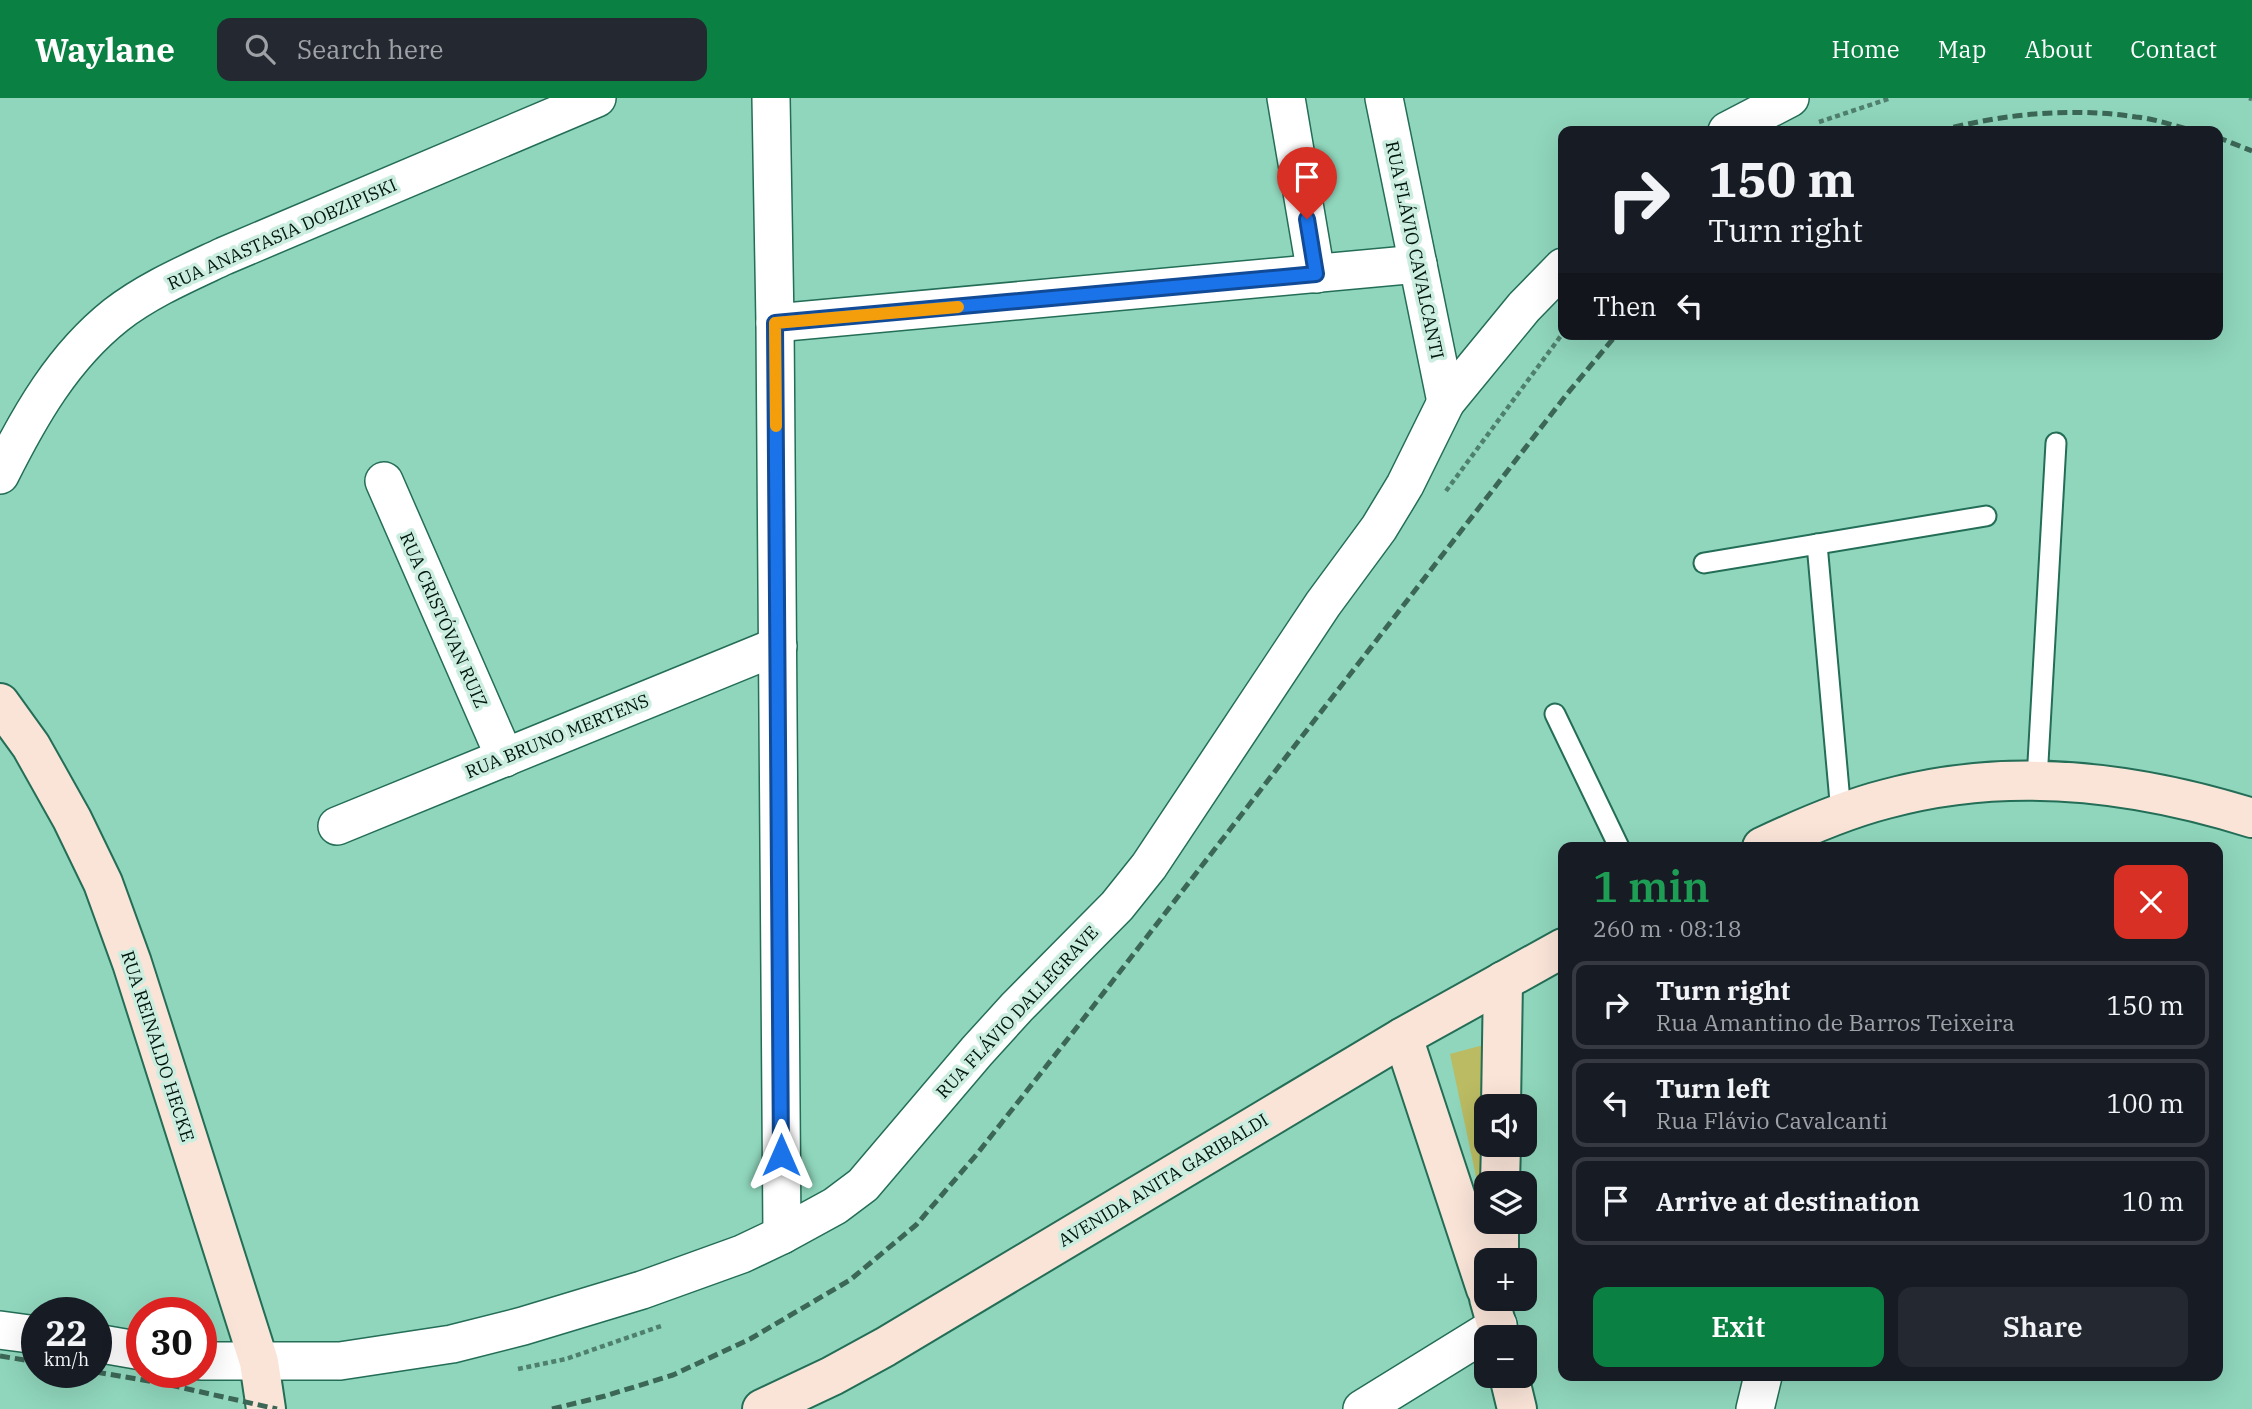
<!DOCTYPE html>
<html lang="en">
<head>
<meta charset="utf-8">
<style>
	body { margin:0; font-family:"IBM Plex Serif",serif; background:#242831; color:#f1f3f6; height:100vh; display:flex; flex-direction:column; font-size:26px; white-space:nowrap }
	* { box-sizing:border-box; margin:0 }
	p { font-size:23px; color:#9ea1a6 }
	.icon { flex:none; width:38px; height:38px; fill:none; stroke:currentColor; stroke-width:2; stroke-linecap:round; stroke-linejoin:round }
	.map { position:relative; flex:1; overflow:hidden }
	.drawer { position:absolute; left:1558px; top:744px; width:665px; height:539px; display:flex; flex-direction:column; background:#171b24; border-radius:14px; box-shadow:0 7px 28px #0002 }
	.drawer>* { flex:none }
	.hud { position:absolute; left:1558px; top:28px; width:665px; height:214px; border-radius:14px; box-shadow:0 7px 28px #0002; background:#171b24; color:#f1f3f6; overflow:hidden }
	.controls { position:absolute; left:1474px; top:996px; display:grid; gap:14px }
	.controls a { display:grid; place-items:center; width:63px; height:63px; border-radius:14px; background:#171b24; box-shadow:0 7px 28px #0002; font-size:35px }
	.speed { position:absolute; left:21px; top:1199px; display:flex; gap:14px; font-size:35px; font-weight:700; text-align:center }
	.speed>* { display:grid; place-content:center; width:91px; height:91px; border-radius:50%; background:#171b24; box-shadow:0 7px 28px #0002; line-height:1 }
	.speed small { font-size:18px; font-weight:400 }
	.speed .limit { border:10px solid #d22; background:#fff; color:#111 }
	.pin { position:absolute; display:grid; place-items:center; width:60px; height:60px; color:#fff; margin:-72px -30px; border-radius:50% 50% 50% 0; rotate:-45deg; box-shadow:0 0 7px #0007 }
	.pin .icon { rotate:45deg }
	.me { position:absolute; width:77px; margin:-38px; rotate:0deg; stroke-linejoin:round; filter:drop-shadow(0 0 5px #0008) }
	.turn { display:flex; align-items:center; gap:24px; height:147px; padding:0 35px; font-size:32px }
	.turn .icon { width:91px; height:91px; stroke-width:2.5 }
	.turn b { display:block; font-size:49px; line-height:60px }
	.then { display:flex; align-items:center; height:66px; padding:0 35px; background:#0003; gap:14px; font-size:26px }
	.round { display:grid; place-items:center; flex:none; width:74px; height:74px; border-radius:14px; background:#242831 }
	.head { display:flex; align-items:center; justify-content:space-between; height:119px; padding:0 35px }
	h1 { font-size:42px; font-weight:600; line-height:52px; color:#1e9e55 }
	.cta { display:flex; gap:14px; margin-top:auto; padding:14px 35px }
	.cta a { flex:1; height:80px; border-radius:14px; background:#0b8043; color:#fff; font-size:28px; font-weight:600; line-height:80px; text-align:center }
	.cta a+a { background:#242831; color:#f1f3f6 }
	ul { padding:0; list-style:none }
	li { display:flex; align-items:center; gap:21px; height:88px; margin:0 14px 10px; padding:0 21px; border:4px solid #363941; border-radius:14px }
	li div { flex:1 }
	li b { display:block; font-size:26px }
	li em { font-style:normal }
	header { display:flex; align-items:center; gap:42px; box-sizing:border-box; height:98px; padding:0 35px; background:#0b8043; color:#fff }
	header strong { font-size:33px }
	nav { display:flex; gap:38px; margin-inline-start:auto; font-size:24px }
	.search { width:490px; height:63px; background:#242831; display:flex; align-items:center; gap:18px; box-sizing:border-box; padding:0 24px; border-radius:14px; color:#9ea1a6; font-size:26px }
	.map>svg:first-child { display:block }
</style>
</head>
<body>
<header>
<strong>Waylane</strong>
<div class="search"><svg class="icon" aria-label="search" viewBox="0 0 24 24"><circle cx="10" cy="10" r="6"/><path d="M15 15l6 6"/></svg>Search here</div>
<nav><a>Home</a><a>Map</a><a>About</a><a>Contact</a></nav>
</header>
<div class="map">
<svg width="2252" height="1311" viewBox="0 0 2252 1311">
	<rect width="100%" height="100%" fill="#8fd6bc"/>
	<path fill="#babb62" d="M1487,946l-1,180 -36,-170z"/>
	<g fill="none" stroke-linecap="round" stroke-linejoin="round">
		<defs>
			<g id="lane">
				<path d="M1817,446l24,269"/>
				<path d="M1704,465l282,-47"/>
				<path d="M1555,616l64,133"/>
				<path d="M2037,682l19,-337"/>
			</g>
			<g id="street">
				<path d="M771,0l4,225 7,912"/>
				<path d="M1286,0l30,176"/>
				<path d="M1384,0l62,304"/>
				<path d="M1727,33l63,-33"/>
				<path d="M775,225l643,-59"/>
				<path d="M0,377c30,-60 63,-118 116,-160 32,-25 72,-42 108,-59l373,-158"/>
				<path d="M384,383l121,277"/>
				<path d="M337,728l441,-180"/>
				<path d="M0,1232l37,5"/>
				<path d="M96,1245l46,8"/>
				<path d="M201,1263h139l112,-17 71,-18 119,-36 100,-36 40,-19 53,-29 28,-21 114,-134 40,-44 100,-101 32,-40 174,-262 56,-76 26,-43 41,-83 78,-95 39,-40"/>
				<path d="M1362,1311l136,-84"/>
				<path d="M1755,1311l8,-33"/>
			</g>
			<g id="secondary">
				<path d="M0,605l31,43 41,73 31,64 29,80 127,399 7,47"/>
				<path d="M1762,749c40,-19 81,-37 124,-48 121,-33 248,-18 366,19"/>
				<path d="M1403,939l83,252"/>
				<path d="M1501,1008l2,-125"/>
				<path d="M1500,1085l1,-39"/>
				<path d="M1499,1162v-38"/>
				<path d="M1489,1200l11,39"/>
				<path d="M1509,1278l8,33"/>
				<path d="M762,1311l70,-33 53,-29 518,-310 160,-89"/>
			</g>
		</defs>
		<use href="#lane" stroke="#246d57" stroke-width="23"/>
		<use href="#street" stroke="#246d57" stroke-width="40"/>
		<use href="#secondary" stroke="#246d57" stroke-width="42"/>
		<g stroke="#4f806d" stroke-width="4.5" stroke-dasharray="5 3.5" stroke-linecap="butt">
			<path d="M2249,0l3,1"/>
			<path d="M1819,24l72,-24"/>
			<path d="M1446,393l117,-158"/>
			<path d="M518,1271l48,-10 95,-33"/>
		</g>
		<use href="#lane" stroke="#fff" stroke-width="19"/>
		<use href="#street" stroke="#fff" stroke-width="37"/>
		<use href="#secondary" stroke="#fae4d8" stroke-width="38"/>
		<g stroke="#3c6757" stroke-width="5" stroke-dasharray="10 5" stroke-linecap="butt">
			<path d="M1939,33c63,-17 132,-24 197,-14 20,2 39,9 58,14"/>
			<path d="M2217,39l35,14"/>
			<path d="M0,1258l37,6"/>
			<path d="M96,1274l65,11 116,26"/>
			<path d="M552,1311l53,-13 68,-21 77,-36 100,-59 66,-55 61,-71 97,-123 493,-637 50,-60"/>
		</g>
	</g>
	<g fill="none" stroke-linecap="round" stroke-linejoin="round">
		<defs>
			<path id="route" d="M781,1057l-6,-832 541,-49 -9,-55"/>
		</defs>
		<use href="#route" stroke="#114b97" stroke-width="18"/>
		<use href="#route" stroke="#1a73e8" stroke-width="12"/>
		<path stroke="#f59e0b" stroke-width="12" d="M776,328l-1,-103 183,-16"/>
	</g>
	<g text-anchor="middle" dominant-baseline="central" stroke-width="7" stroke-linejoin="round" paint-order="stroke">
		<g font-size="18" fill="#00160d" stroke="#cceee0">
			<text transform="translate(282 136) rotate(-24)">RUA ANASTASIA DOBZIPISKI</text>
			<text transform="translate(1415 152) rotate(78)">RUA FLÁVIO CAVALCANTI</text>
			<text transform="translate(444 522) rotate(66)">RUA CRISTÓVAN RUIZ</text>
			<text transform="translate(557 638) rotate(-22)">RUA BRUNO MERTENS</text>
			<text transform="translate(1017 914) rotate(-47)">RUA FLÁVIO DALLEGRAVE</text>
			<text transform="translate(158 948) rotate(72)">RUA REINALDO HECKE</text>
			<text transform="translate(1163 1082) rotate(-31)">AVENIDA ANITA GARIBALDI</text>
		</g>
	</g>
</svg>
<div class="controls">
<a><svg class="icon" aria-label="sound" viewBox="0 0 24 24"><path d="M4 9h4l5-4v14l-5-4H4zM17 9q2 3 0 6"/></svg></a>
<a><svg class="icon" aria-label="layers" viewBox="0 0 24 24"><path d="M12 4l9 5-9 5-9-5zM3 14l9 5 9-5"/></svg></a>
<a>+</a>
<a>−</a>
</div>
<div class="speed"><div>22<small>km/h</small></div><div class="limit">30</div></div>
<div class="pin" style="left:1307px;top:121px;background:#d93025"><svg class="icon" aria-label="arrive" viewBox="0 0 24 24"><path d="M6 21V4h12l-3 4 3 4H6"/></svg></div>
<svg class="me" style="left:781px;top:1057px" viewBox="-20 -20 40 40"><path d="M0-17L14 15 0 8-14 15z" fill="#1a73e8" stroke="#fff" stroke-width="4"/></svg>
<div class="hud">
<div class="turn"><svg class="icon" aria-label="right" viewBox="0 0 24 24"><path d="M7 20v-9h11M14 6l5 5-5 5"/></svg><div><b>150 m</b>Turn right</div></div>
<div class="then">Then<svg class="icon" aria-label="left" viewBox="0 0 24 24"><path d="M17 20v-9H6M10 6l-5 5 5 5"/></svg></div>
</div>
<section class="drawer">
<div class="head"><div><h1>1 min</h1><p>260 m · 08:18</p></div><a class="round" style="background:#d93025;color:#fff"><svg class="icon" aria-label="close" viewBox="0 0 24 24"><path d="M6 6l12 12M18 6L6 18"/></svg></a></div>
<ul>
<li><svg class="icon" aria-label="right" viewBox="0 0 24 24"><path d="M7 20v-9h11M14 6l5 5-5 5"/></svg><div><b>Turn right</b><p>Rua Amantino de Barros Teixeira</p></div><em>150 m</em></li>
<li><svg class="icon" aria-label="left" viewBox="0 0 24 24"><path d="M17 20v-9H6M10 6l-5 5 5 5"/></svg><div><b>Turn left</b><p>Rua Flávio Cavalcanti</p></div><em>100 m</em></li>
<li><svg class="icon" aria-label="arrive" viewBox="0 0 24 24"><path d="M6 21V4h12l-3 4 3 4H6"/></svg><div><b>Arrive at destination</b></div><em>10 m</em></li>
</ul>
<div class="cta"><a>Exit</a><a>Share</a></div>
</section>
</div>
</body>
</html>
